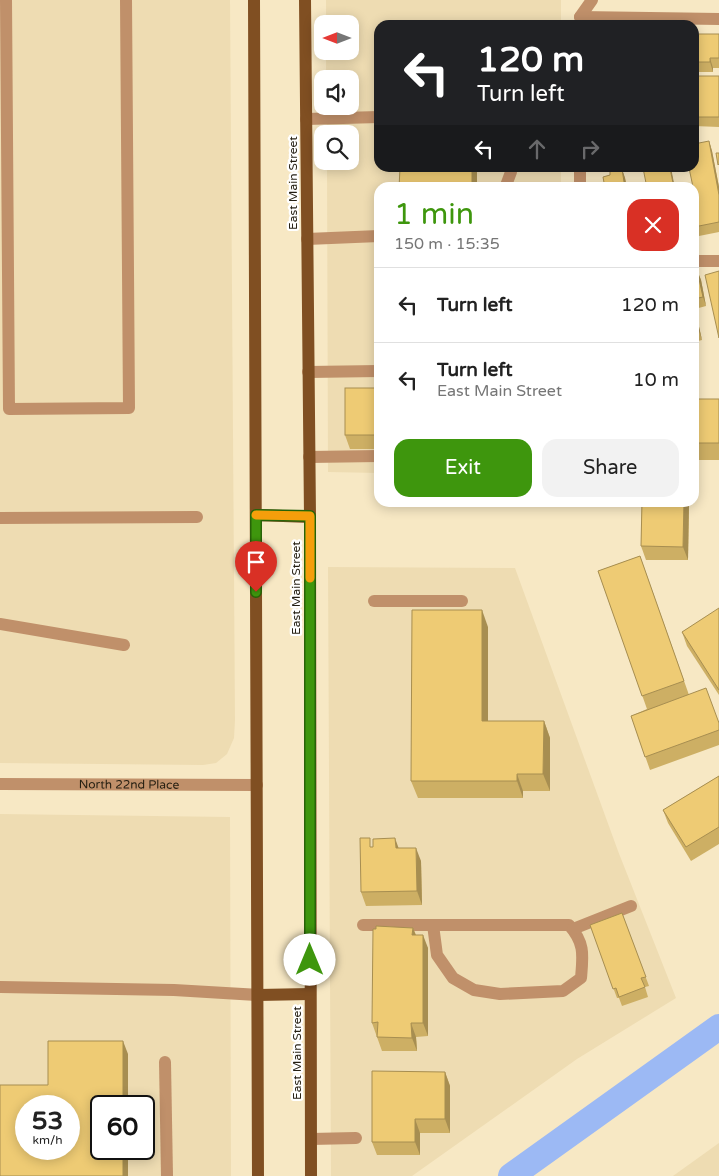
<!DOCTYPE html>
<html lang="en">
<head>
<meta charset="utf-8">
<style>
	body { margin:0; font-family:"Varela Round",sans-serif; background:#f2f2f2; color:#222; height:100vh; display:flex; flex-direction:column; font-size:19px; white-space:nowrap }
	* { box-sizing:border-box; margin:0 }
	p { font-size:16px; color:#767676 }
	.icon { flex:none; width:28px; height:28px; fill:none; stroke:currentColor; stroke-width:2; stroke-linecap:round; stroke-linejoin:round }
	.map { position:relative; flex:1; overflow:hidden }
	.details { position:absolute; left:374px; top:182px; width:325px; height:325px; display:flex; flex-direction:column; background:#fff; border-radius:15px; box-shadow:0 2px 12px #0003 }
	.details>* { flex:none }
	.guide { position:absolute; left:374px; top:20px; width:325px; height:152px; border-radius:15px; box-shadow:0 2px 12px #0003; background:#202124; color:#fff; overflow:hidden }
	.needle { width:32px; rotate:270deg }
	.tools { position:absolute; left:314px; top:15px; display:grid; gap:10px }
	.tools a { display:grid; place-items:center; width:45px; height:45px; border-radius:10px; background:#fff; box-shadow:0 2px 12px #0003; font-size:25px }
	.speed { position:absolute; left:15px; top:1095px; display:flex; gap:10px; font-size:25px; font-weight:700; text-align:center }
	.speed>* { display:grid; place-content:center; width:65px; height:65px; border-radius:50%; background:#fff; box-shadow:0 2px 12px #0003; line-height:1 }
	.speed small { font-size:12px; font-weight:400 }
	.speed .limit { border:2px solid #111; border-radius:8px; background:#fff; color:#111 }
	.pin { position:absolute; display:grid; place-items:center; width:42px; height:42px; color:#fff; margin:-51px -21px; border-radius:50% 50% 50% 0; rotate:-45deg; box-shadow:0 0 5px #0007 }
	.pin .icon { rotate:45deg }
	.me { position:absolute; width:55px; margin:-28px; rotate:0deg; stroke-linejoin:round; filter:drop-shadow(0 0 4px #0008) }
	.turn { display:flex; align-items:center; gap:18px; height:105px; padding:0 20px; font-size:22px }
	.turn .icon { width:65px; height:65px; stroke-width:2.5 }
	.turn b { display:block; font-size:35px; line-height:42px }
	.lanes { display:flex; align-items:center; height:48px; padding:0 20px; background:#0003; justify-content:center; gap:25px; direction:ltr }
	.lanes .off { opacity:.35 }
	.round { display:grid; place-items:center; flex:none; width:52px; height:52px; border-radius:15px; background:#f2f2f2 }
	.headline { display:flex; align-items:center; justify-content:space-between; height:85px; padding:0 20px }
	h1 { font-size:30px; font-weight:600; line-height:38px; color:#3e960d }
	.cta { display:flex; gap:10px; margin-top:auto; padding:10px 20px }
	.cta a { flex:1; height:58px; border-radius:15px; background:#3e960d; color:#fff; font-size:20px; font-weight:600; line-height:58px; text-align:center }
	.cta a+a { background:#f2f2f2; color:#222 }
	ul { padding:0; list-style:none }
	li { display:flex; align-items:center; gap:15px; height:75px; padding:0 20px; border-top:1px solid #e0e0e0 }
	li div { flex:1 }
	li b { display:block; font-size:19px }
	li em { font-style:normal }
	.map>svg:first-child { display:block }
</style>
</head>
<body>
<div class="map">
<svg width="719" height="1176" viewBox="0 0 719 1176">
	<rect width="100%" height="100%" fill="#f7e8c4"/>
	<g fill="#eedcb2" fill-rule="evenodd">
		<path d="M0,0h230l5,720 -1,18 -7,16 -11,9 -13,2 -203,-2z"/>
		<path d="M326,0h235v25h-182v143h182v19l-182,1v285l-51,-1 -1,-311h23v-27h-23l-1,-28h24v-27h-24v-28h24v-27h-24z"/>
		<path d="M328,567l187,1 103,283 58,147 -99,61 -165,117h-81z"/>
		<path d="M0,814l230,3 1,359h-231zM26,1106h43v43h-43zM101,1106h43v43h-43z"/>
		<path d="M719,1143v33h-46z"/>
	</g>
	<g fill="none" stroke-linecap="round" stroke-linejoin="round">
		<path stroke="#9cb9f4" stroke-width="26" d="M511,1176l208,-149"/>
		<g stroke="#c0906a" stroke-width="12">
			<path d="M6,0l3,409 120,-1 -3,-408"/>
			<path d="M580,17l139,2"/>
			<path d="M580,17l12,-17"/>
			<path d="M306,119l73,-2"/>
			<path d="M580,168v20"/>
			<path d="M505,188l6,-16 -1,-4"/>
			<path d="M307,239l72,-3"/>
			<path d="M694,261h25"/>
			<path d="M308,372l71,-1"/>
			<path d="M309,457l70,-1"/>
			<path d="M0,518l197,-1"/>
			<path d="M374,601h88"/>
			<path d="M0,624l124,21"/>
			<path d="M363,925h206c16,18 14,30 12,53l-18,13 -63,3 -26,-4 -21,-12 -16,-23 -4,-30"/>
			<path d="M573,929l58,-23"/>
			<path d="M0,987l174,3 84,5"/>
			<path d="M165,1062l2,114"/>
			<path d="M311,1139l45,-1"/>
		</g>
		<path stroke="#c0906a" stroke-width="12" id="s1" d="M0,784l257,1"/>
		<g stroke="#804f22" stroke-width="12">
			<path d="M254,0l4,1176"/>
			<path d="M305,0l5,517 1,659"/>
			<path d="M256,515l54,2"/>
			<path d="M258,995l52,-1"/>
		</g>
	</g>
	<g fill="#cdaf64">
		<path d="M694,34h25v34h-6v4h-15l-1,-5h-3z"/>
		<path d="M694,76h25v51l-25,-1z"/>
		<path d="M709,141l3,10 7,36v45l-25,5v-35l2,-1 2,-39z"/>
		<path d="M595,168h34v2h-7l3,8 2,10h-22l5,-13 5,-5h-19z"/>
		<path d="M697,270l4,10 5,26 -11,3 7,31 -8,2v-71z"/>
		<path d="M379,388v61h-29l-5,-14z"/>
		<rect x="694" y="399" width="25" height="61"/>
		<path d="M642,502h47l-1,58h-42l-5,-14z"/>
		<path d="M640,556l49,139 30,28v22l-69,25 -19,-54 16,-7 -49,-138z"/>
		<path d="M719,609v86l-32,-49 -5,-14z"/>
		<path d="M488,627v94h56l6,17v53h-27v7h-105l-7,-17z"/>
		<path d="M719,776v68l-28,17 -23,-38 -5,-13z"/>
		<path d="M373,847l26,1 22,13 1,44 -56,1 -5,-14z"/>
		<path d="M622,913l27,73 -4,1 3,10 -26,9 -3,-8h-2l-27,-73z"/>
		<path d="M413,928l3,7 12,13v88l-12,1 1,14h-35l-10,-28z"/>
		<path d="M445,1072l5,14v47h-30v22h-43l-5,-13z"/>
	</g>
	<g fill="#a78e51">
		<path d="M710,58l3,10v4l-3,-10z"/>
		<path d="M709,141l3,10 7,36v8z"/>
		<rect x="472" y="168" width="5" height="20"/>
		<path d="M670,168h1l4,20h-1z"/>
		<path d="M622,169l3,9 2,10h-2z"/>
		<path d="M697,270l4,10 5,26 -3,-9z"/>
		<path d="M694,304l1,5 7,31 -3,-9 -5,-23z"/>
		<path d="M684,502h5l-1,58 -5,-13z"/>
		<path d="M482,610l6,17v111l-6,-17z"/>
		<path d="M544,721l6,17v53l-7,-17z"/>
		<path d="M517,774l6,17v7l-6,-17z"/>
		<path d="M395,838l5,14 -4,-4z"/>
		<path d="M416,848l5,13 1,44 -5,-14z"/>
		<path d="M413,928l5,13 -6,-6z"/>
		<path d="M423,935l5,13v88l-5,-13z"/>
		<path d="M411,1023l5,14 1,14 -5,-13z"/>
		<path d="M123,1041l5,13v52h-5z"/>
		<path d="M445,1072l5,14v47l-5,-14z"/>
		<path d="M415,1119l5,14v22l-5,-13z"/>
		<rect x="123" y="1149" width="5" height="27"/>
	</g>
	<g fill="#eecb74" stroke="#a78e51" fill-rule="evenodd">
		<path d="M694,34h25v24h-9v4h-15v-4h-1z"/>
		<rect x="694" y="76" width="25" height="41"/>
		<path d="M709,141l10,54v27l-25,5v-25l2,-1 -7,-33h5v-6h4l-4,-18z"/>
		<path d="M716,153h3v11l-1,1z"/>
		<path d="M400,168h72v20h-73z"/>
		<path d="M643,168h27l4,20h-27z"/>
		<path d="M622,169l3,19h-20l-2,-11 7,-2v-4z"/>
		<path d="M697,270l6,27 -9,2v-28z"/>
		<path d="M719,271v67l-14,-63z"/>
		<path d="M694,308l5,23 -5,1z"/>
		<rect x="345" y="388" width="34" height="47"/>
		<rect x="694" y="399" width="25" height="44"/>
		<path d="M642,502h42l-1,45 -42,-1z"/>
		<path d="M640,556l44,125 -42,15 -44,-125z"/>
		<path d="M719,608v82l-37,-58z"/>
		<path d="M412,610h70v111h62l-1,53h-26v7h-106z"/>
		<path d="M706,688l13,35v7l-74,27 -14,-41z"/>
		<path d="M719,776v51l-33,20 -23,-37z"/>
		<path d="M360,838h10v9h3v-8l22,-1 1,10h20l1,43 -56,1z"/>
		<path d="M622,913l24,64 -5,1 4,9 -26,10 -3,-9 -3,1 -23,-64z"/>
		<path d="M376,926l37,2 -1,7h11v88h-12l1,15 -35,-1 1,-15 -6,1 1,-94h3z"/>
		<path d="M48,1041h75v65h-22v43h22v27h-123v-91h48zM26,1106h43v43h-43z"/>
		<path d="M372,1071l73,1v47h-30v23h-43z"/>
	</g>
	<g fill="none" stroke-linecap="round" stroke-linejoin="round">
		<defs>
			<path id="route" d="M256,592v-77l54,1v444"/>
		</defs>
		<use href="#route" stroke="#286208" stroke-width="12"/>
		<use href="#route" stroke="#3e960d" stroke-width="9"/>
		<path stroke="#f59e0b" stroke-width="9" d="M256,515l54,1v62"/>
	</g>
	<g text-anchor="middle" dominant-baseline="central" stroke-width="4.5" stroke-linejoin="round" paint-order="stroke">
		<g font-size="12" fill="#241e11" stroke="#fff">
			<text transform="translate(293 183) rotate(-90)">East Main Street</text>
			<text transform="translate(296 588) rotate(-90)">East Main Street</text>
			<text stroke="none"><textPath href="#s1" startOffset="129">North 22nd Place</textPath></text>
			<text transform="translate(297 1053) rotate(-90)">East Main Street</text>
		</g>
	</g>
</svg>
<div class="tools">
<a><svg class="needle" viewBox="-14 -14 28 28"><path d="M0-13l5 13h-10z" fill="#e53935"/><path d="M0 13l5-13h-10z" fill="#767676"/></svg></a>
<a><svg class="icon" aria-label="sound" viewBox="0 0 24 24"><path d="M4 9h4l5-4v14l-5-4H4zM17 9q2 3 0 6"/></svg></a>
<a><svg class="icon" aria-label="search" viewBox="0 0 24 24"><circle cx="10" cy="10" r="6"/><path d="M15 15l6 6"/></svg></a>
</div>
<div class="speed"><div>53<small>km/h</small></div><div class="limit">60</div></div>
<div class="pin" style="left:256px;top:592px;background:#d93025"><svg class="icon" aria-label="arrive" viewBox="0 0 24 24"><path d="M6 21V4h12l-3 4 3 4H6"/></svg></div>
<svg class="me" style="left:310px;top:960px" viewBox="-20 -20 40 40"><circle r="19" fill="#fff"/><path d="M0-13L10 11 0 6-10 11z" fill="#3e960d"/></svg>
<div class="guide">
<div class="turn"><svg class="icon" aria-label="left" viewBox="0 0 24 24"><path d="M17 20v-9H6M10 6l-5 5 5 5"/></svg><div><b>120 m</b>Turn left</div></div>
<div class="lanes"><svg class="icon" aria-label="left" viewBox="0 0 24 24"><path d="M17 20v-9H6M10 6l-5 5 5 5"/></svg><svg class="icon off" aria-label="ahead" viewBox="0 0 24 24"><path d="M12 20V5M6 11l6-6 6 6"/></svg><svg class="icon off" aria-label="right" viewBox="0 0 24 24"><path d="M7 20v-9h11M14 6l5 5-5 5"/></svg></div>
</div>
<section class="details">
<div class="headline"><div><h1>1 min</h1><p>150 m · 15:35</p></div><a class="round" style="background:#d93025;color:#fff"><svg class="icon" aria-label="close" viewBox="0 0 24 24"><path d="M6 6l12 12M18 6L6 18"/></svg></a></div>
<ul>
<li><svg class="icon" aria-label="left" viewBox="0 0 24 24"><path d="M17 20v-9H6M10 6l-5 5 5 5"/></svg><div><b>Turn left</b></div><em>120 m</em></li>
<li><svg class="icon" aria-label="left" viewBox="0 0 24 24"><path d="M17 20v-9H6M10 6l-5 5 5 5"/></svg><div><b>Turn left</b><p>East Main Street</p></div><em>10 m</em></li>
</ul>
<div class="cta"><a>Exit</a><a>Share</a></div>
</section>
</div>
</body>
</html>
